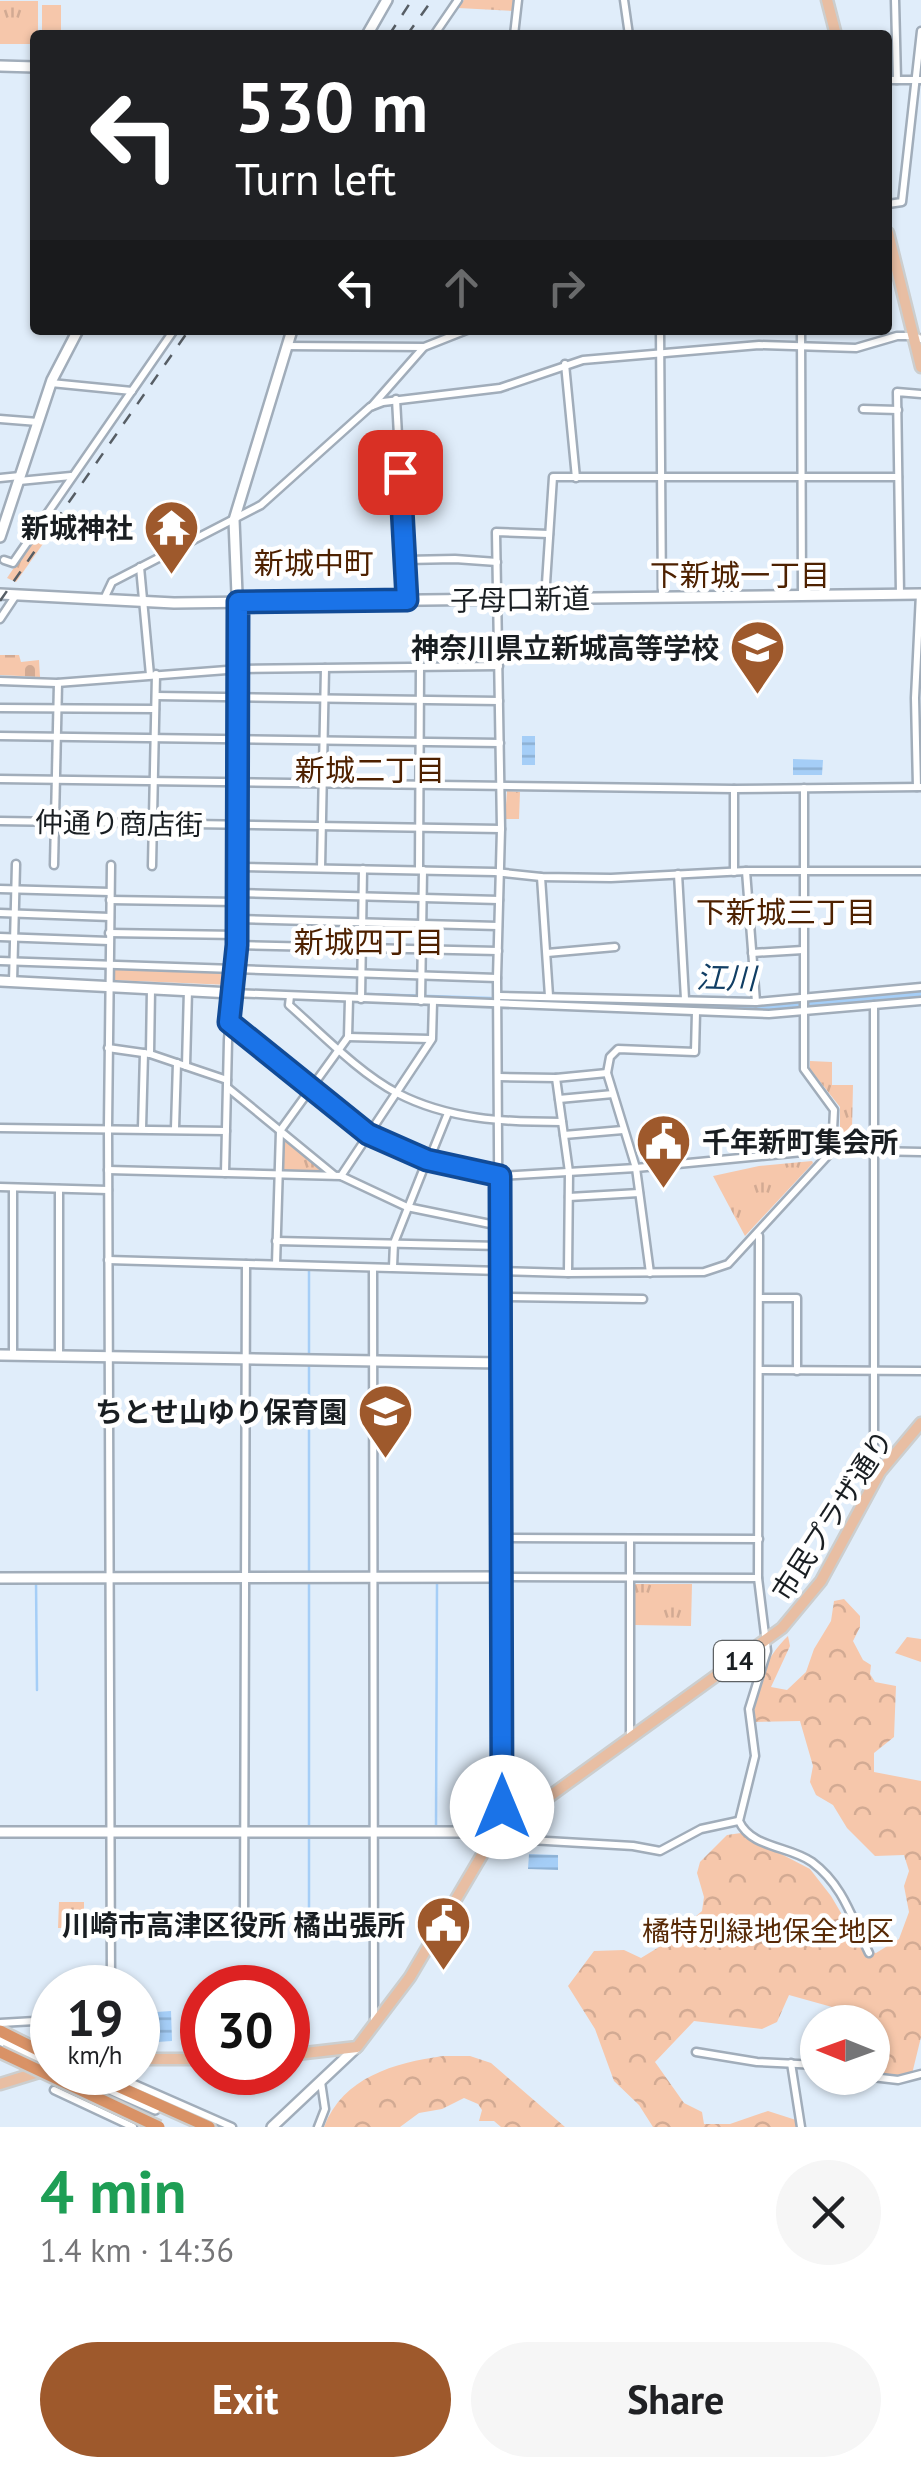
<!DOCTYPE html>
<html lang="en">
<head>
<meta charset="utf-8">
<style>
	body { margin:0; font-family:"PT Sans","Noto Sans JP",sans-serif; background:#f6f6f6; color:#202124; height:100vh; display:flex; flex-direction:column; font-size:38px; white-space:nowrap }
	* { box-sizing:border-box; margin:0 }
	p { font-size:32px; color:#757577 }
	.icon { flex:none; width:55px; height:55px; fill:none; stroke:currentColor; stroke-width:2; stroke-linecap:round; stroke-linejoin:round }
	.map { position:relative; height:2127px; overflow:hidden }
	.panel { display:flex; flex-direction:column; background:#fff; flex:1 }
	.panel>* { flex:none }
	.hud { position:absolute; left:30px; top:30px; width:862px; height:305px; border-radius:10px; box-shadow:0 2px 8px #0004; background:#202124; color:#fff; overflow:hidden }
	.needle { width:65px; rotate:271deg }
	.fabs { position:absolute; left:800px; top:2005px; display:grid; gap:20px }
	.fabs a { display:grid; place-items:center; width:90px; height:90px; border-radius:50%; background:#fff; box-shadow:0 2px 8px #0004; font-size:50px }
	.speed { position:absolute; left:30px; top:1965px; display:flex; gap:20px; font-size:50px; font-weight:700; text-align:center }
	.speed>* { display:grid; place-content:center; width:130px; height:130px; border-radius:50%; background:#fff; box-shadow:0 2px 8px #0004; line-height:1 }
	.speed small { font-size:25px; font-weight:400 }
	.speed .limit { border:15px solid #d22; background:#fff; color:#111 }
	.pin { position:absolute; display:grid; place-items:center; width:85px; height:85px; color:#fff; margin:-42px; border-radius:20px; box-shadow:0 5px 15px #0006 }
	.me { position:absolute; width:110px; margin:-55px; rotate:0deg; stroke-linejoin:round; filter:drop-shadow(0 0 8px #0008) }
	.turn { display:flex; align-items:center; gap:35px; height:210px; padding:0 40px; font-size:45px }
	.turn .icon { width:130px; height:130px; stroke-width:2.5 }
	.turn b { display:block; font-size:70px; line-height:85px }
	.lanes { display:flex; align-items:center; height:95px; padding:0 40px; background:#0003; justify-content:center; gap:50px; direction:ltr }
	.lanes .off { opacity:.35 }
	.round { display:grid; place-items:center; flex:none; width:105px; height:105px; border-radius:52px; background:#f6f6f6 }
	.overview { display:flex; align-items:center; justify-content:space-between; height:170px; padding:0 40px }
	h1 { font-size:60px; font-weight:600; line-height:75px; color:#1e9e55 }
	.primary-button { display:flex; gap:20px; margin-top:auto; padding:20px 40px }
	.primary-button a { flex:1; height:115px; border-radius:60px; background:#9e592c; color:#fff; font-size:40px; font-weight:600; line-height:115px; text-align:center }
	.primary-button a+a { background:#f6f6f6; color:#202124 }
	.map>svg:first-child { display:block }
</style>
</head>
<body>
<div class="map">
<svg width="921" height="2127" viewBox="0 0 921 2127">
	<defs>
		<pattern id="grass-tufts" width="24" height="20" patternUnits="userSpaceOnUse" patternTransform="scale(2.5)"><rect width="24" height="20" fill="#f6c7ab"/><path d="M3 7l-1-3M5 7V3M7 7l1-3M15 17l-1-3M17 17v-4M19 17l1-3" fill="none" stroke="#d2aa93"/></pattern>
		<pattern id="forest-crowns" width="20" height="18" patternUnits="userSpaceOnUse" patternTransform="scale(2.5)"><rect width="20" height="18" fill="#f6c7ab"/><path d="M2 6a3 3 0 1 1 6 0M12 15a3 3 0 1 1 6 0" fill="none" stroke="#d2aa93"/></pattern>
		<pattern id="cemetery-stones" width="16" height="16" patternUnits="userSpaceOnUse" patternTransform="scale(2.5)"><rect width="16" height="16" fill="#f6c7ab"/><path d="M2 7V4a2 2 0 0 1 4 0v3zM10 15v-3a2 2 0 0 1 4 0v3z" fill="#d2aa93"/></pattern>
		<pattern id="water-rules" width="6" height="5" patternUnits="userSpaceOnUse" patternTransform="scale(2.5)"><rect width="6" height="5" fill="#a5cef7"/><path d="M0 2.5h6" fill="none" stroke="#8db0d3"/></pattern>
	</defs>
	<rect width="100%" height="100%" fill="#e0edfa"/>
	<g fill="url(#grass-tufts)">
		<path d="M464,0h51l-1,11 -56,-3z"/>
		<path d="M0,1h38v34h-3v9h-35z"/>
		<path d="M36,535l9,6 -29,41 -9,-4z"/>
		<path d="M507,791l13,1 -1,27h-14z"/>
		<path d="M112,968l118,4v13l-118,-5z"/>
		<path d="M810,1061l22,1v23h21l-1,44 -4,1v15l-8,-4v-34l-30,-38z"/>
		<path d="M285,1138l38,31 -1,3 -39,-1 -3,-3 1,-28z"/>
		<path d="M812,1161l1,2 -68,73 -32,-60 46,-10z"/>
		<path d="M635,1584h57l-1,42 -57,-1z"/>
		<path d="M59,1902h25v12l19,1 1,13h-46z"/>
	</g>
	<g fill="url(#forest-crowns)">
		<path d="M844,1599l16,17v11l-7,14 10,19 8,5 -1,9 5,8 21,4 -2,51 -20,16v19l47,9v256l-9,37 -22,2 -17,-5 -1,-49h-32l-8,-15 -43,-12 -12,27 -15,7 -68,-8 -39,41 29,41 18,9 2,12h26l38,-13 28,9 1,7h-144l-14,-22 -25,-24 -19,-52 -27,-43 26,-35 30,-1 17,8 23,-14 38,-33 2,-14 -7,-24 3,-11 27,-27 14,-2 69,36 21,27 32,54 13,3 23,-14 10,-27 -5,-26 5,-15 -5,-16 -29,1 -28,-28 -14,-23 -17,-10 -6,-13 3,-16 -13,-45 -49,1c3,-34 13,-63 37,-86l2,10 -19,41 16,3 19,-18 8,-23 17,-28 3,-20z"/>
		<path d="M907,1637l14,2v23l-26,-9z"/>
		<path d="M443,2056h27l21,7 74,64h-64l-7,-6h-15l3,-11 -4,-6 -14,-6 -22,11 -23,4 -19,14h-76c19,-50 70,-64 119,-71z"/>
	</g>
	<path fill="url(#cemetery-stones)" d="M0,655h19l2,7 18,-2 1,17 -40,-2z"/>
	<rect fill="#f6c7ab" x="42" y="5" width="19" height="30"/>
	<g fill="url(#water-rules)">
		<rect x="522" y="736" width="13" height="29"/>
		<path d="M793,759l30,1 -1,15h-29z"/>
		<path d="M529,1854l29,1v15l-30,-1z"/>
		<path d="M171,2011l1,30 -15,1 -1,-30z"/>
	</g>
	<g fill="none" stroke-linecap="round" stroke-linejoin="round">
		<g stroke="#a5cef7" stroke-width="2.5">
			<path d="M368,994l123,4"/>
			<path d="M309,1356v-85"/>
			<path d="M36,1581l1,109"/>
			<path d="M436,1827l1,-243"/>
			<path d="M309,1917v-553"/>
		</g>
		<path stroke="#a5cef7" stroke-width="15" d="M540,1000l217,7 164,-13"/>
		<defs>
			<g id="street">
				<path d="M624,0l5,35"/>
				<path d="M895,0l2,80"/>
				<path d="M434,35l24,-35"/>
				<path d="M514,35l4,-35"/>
				<path d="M888,80h33"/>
				<path d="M888,204l14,-2 19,-171"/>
				<path d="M660,330l2,268"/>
				<path d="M801,330l1,265"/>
				<path d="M287,346l137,1 43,-17"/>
				<path d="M565,364l11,114"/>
				<path d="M51,383l81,8"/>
				<path d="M396,399l11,201"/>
				<path d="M372,406l51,-58"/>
				<path d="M863,409l35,1"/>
				<path d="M0,419l38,3"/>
				<path d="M0,478l20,-2"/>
				<path d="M19,481l52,-5"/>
				<path d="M4,560l9,3 161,-233"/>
				<path d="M405,560l50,-1 42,3"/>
				<path d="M140,567l10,108"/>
				<path d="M900,594l-3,-202 24,2"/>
				<path d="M104,599l8,-17 149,-77 109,-98 13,-5 117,-14 83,-28 176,-15 97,3 41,-12h17l7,3"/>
				<path d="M545,599l8,-122h345"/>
				<path d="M0,619l16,-24"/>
				<path d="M0,681l57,2 183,-14 259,-3"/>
				<path d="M156,696l343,5"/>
				<path d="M0,708l155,1"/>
				<path d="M0,736l500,7"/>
				<path d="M0,779l734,10 187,-2"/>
				<path d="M917,787l-2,-89 5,-104"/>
				<path d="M0,821l501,8"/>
				<path d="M54,865l4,-182"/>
				<path d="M111,865l-3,262 3,861"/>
				<path d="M152,866l4,-192"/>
				<path d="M238,867l257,5 46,5 70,1 135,-7h175"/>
				<path d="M321,868l4,-200"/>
				<path d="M419,870l1,-203"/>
				<path d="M746,871l10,131"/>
				<path d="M734,872v-83"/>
				<path d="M678,874l7,125"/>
				<path d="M541,877l8,119"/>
				<path d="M0,889l110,3"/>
				<path d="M237,893l262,7"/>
				<path d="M110,900l127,2"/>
				<path d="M0,913l110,4"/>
				<path d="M237,919l261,7"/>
				<path d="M109,933l128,2"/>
				<path d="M0,937l109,4"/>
				<path d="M237,945l261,6"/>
				<path d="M547,953l68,-6"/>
				<path d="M752,953l51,-3"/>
				<path d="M0,961l497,17"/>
				<path d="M13,982l3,-118"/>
				<path d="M290,996l-1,9c34,30 69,67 108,88 52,27 108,29 165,29"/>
				<path d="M499,996l257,6 165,-15"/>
				<path d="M361,999l2,-130"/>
				<path d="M421,1001l2,-131"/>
				<path d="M874,1005v444l6,22"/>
				<path d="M230,1022l139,112 58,26 73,16 136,-8 187,-18 98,2"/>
				<path d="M348,1037l82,2"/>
				<path d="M108,1048l42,6 77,26"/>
				<path d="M150,1054l1,-65"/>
				<path d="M186,1066l2,-76"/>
				<path d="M499,1077l57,1 51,-5"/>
				<path d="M556,1078l13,94 -1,101"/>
				<path d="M228,1088l106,87"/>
				<path d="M559,1099l54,-5"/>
				<path d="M0,1128l226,3"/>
				<path d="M142,1128l2,-75"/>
				<path d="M175,1128l2,-65"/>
				<path d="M564,1135l59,-5"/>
				<path d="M429,1160l19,-47"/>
				<path d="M108,1170l233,6 66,31 93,19"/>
				<path d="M225,1173l3,-133 4,-47 537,21 152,-13"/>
				<path d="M341,1176l91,-137 1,-37"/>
				<path d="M0,1187l108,3"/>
				<path d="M569,1197l70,-4"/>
				<path d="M759,1236l-1,342 9,73 -18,58 6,47 -16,65c12,27 51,25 73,41 32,24 40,57 57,91"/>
				<path d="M276,1241l224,5"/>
				<path d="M108,1260l460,13 136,-1 24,-8 104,-113 2,-41 -30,-41v-281"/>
				<path d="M276,1264l4,-133 68,-94 1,-38"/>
				<path d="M393,1267l1,-24 33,-83"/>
				<path d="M373,1268l1,757"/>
				<path d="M650,1273l-14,-105 -29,-95 3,-16 8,-8 77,3 1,-40"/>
				<path d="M501,1297l142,2"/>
				<path d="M762,1298h35v73"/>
				<path d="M13,1355v-167"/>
				<path d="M59,1356v-167"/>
				<path d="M761,1370l160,1"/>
				<path d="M502,1538l257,1"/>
				<path d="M502,1577l256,1"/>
				<path d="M630,1736v-197"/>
				<path d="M505,1826l-3,-19 -5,-829 4,-149 -5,-297 53,2"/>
				<path d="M494,1838l139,8 27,5 41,-22 37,-8"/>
				<path d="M244,1920l2,-656"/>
				<path d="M0,2023l52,-3"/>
				<path d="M696,2052l61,10 61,3"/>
				<path d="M791,2063l10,64"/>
				<path d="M115,2072l1,4 116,51"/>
				<path d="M872,2077l26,3 23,-6"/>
				<path d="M54,2090l79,37"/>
				<path d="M318,2127l7,-18 -4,-27"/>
			</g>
			<g id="secondary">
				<path d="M367,35l20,-35"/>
				<path d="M0,66l35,1"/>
				<path d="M0,537l52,-157 26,-50"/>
				<path d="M0,594l174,9 747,-9"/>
				<path d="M0,981l232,12 5,-48 3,-276 -6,-149 58,-190"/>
				<path d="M0,1355l502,8"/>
				<path d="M0,1578l502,-1"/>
				<path d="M0,1832h482l10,6"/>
				<path d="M0,2040l52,24"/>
				<path d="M71,2072l84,37"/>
				<path d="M272,2127l85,-80"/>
			</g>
			<g id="primary">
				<path d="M827,0l9,35"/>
				<path d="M888,233l33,134"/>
				<path d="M288,2055l69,-8 53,-70 82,-139 290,-210 39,-47 59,-109 41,-49"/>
				<path d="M138,2059h64"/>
				<path d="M0,2084l52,-16"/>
			</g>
			<g id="highway">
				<path d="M0,2031l52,26"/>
				<path d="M86,2072l123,55"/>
			</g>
		</defs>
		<use href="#street" stroke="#a1adba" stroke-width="11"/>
		<use href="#secondary" stroke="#a1adba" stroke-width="14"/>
		<use href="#primary" stroke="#cccece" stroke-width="15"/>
		<use href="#highway" stroke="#cccece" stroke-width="16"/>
		<use href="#street" stroke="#fff" stroke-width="6"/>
		<use href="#secondary" stroke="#fff" stroke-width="9"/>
		<use href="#primary" stroke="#e8bea3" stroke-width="10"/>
		<use href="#highway" stroke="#d99266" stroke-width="11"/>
		<g stroke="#575e65" stroke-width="2.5" stroke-dasharray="12 12" stroke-linecap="butt">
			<path d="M389,35l23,-35"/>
			<path d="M407,35l25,-35"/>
			<path d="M0,601l189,-271"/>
		</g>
		<defs>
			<path id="highway-bridge" d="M0,2052l159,75"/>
		</defs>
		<use href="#highway-bridge" stroke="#cccece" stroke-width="16" stroke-linecap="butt"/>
		<use href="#highway-bridge" stroke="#d99266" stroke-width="11"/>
	</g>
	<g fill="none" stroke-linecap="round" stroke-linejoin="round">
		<defs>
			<path id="route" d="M400,472l7,128 -169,2 -1,343 -8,77 139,112 59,26 73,16 2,631"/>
		</defs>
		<use href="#route" stroke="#114b97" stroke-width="25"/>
		<use href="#route" stroke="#1a73e8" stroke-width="18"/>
	</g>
	<defs>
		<symbol id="temple-pin" viewBox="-11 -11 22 30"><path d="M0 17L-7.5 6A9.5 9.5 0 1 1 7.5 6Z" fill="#9e592c" stroke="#fff"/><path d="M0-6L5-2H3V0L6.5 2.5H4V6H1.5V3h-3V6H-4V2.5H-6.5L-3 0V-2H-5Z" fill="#fff"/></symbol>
		<symbol id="school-pin" viewBox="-11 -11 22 30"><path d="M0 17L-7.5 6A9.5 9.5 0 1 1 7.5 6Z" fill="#9e592c" stroke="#fff"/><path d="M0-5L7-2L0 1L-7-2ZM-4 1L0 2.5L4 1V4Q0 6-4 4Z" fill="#fff"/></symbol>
		<symbol id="civic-pin" viewBox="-11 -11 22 30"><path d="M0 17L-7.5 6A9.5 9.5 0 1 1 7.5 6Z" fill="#9e592c" stroke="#fff"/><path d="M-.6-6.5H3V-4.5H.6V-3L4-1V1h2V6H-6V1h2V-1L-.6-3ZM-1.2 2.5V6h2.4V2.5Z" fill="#fff"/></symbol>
	</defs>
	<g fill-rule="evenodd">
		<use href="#temple-pin" x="140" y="496" width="63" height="86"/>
		<use href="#school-pin" x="726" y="616" width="63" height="86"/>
		<use href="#civic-pin" x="632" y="1110" width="63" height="86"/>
		<use href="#school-pin" x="354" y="1380" width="63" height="86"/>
		<use href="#civic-pin" x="412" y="1892" width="63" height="86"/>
	</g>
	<g text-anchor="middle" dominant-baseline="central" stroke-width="9" stroke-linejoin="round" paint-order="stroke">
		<rect fill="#fff" stroke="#5e6264" stroke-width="2.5" x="714" y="1641" width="50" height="40" rx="8"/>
		<g font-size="25" font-weight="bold" fill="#191e22">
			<text x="739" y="1661">14</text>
		</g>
		<g font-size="28" font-weight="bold" fill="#191e22" stroke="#fff" text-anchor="end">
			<text x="133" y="527">新城神社</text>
			<text x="719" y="647">神奈川県立新城高等学校</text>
			<text x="702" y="1141" text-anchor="start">千年新町集会所</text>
			<text x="347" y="1411">ちとせ山ゆり保育園</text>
			<text x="405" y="1924">川崎市高津区役所 橘出張所</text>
		</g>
		<g font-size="28" fill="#191e22" stroke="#fff">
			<text transform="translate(520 599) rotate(-1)">子母口新道</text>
			<text transform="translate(119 823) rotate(1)">仲通り商店街</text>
			<text transform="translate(832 1515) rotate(-57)">市民プラザ通り</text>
		</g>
		<g font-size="28" fill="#582a07" stroke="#fff">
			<text x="768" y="1930">橘特別緑地保全地区</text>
		</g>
		<g font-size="30" fill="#4e2100" stroke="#fff">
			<text x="314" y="562">新城中町</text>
			<text x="740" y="574">下新城一丁目</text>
			<text x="370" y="769">新城二丁目</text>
			<text x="786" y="911">下新城三丁目</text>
			<text x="369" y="941">新城四丁目</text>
		</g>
		<g font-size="30" font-style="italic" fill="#113e64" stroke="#fff">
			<text transform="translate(726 977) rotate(1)">江川</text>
		</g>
	</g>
</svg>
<div class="fabs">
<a><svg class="needle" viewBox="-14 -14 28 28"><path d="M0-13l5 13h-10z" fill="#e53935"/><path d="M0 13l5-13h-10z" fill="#757577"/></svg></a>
</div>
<div class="speed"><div>19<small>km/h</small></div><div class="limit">30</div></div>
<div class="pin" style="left:400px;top:472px;background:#d93025"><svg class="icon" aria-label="arrive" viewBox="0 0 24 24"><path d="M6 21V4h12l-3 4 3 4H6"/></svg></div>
<svg class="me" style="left:502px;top:1807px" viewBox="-20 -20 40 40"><circle r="19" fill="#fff"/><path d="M0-13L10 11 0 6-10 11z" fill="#1a73e8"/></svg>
<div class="hud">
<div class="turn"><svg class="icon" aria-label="left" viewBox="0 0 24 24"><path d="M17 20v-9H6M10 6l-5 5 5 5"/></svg><div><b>530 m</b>Turn left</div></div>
<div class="lanes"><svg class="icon" aria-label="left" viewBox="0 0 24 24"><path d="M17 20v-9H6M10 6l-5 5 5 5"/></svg><svg class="icon off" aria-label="ahead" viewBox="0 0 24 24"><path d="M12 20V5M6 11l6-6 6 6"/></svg><svg class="icon off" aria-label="right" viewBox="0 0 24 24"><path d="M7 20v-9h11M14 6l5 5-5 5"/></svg></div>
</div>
</div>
<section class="panel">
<div class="overview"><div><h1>4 min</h1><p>1.4 km · 14:36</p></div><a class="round"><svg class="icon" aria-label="close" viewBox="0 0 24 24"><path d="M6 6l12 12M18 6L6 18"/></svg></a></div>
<div class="primary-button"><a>Exit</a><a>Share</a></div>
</section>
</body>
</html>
